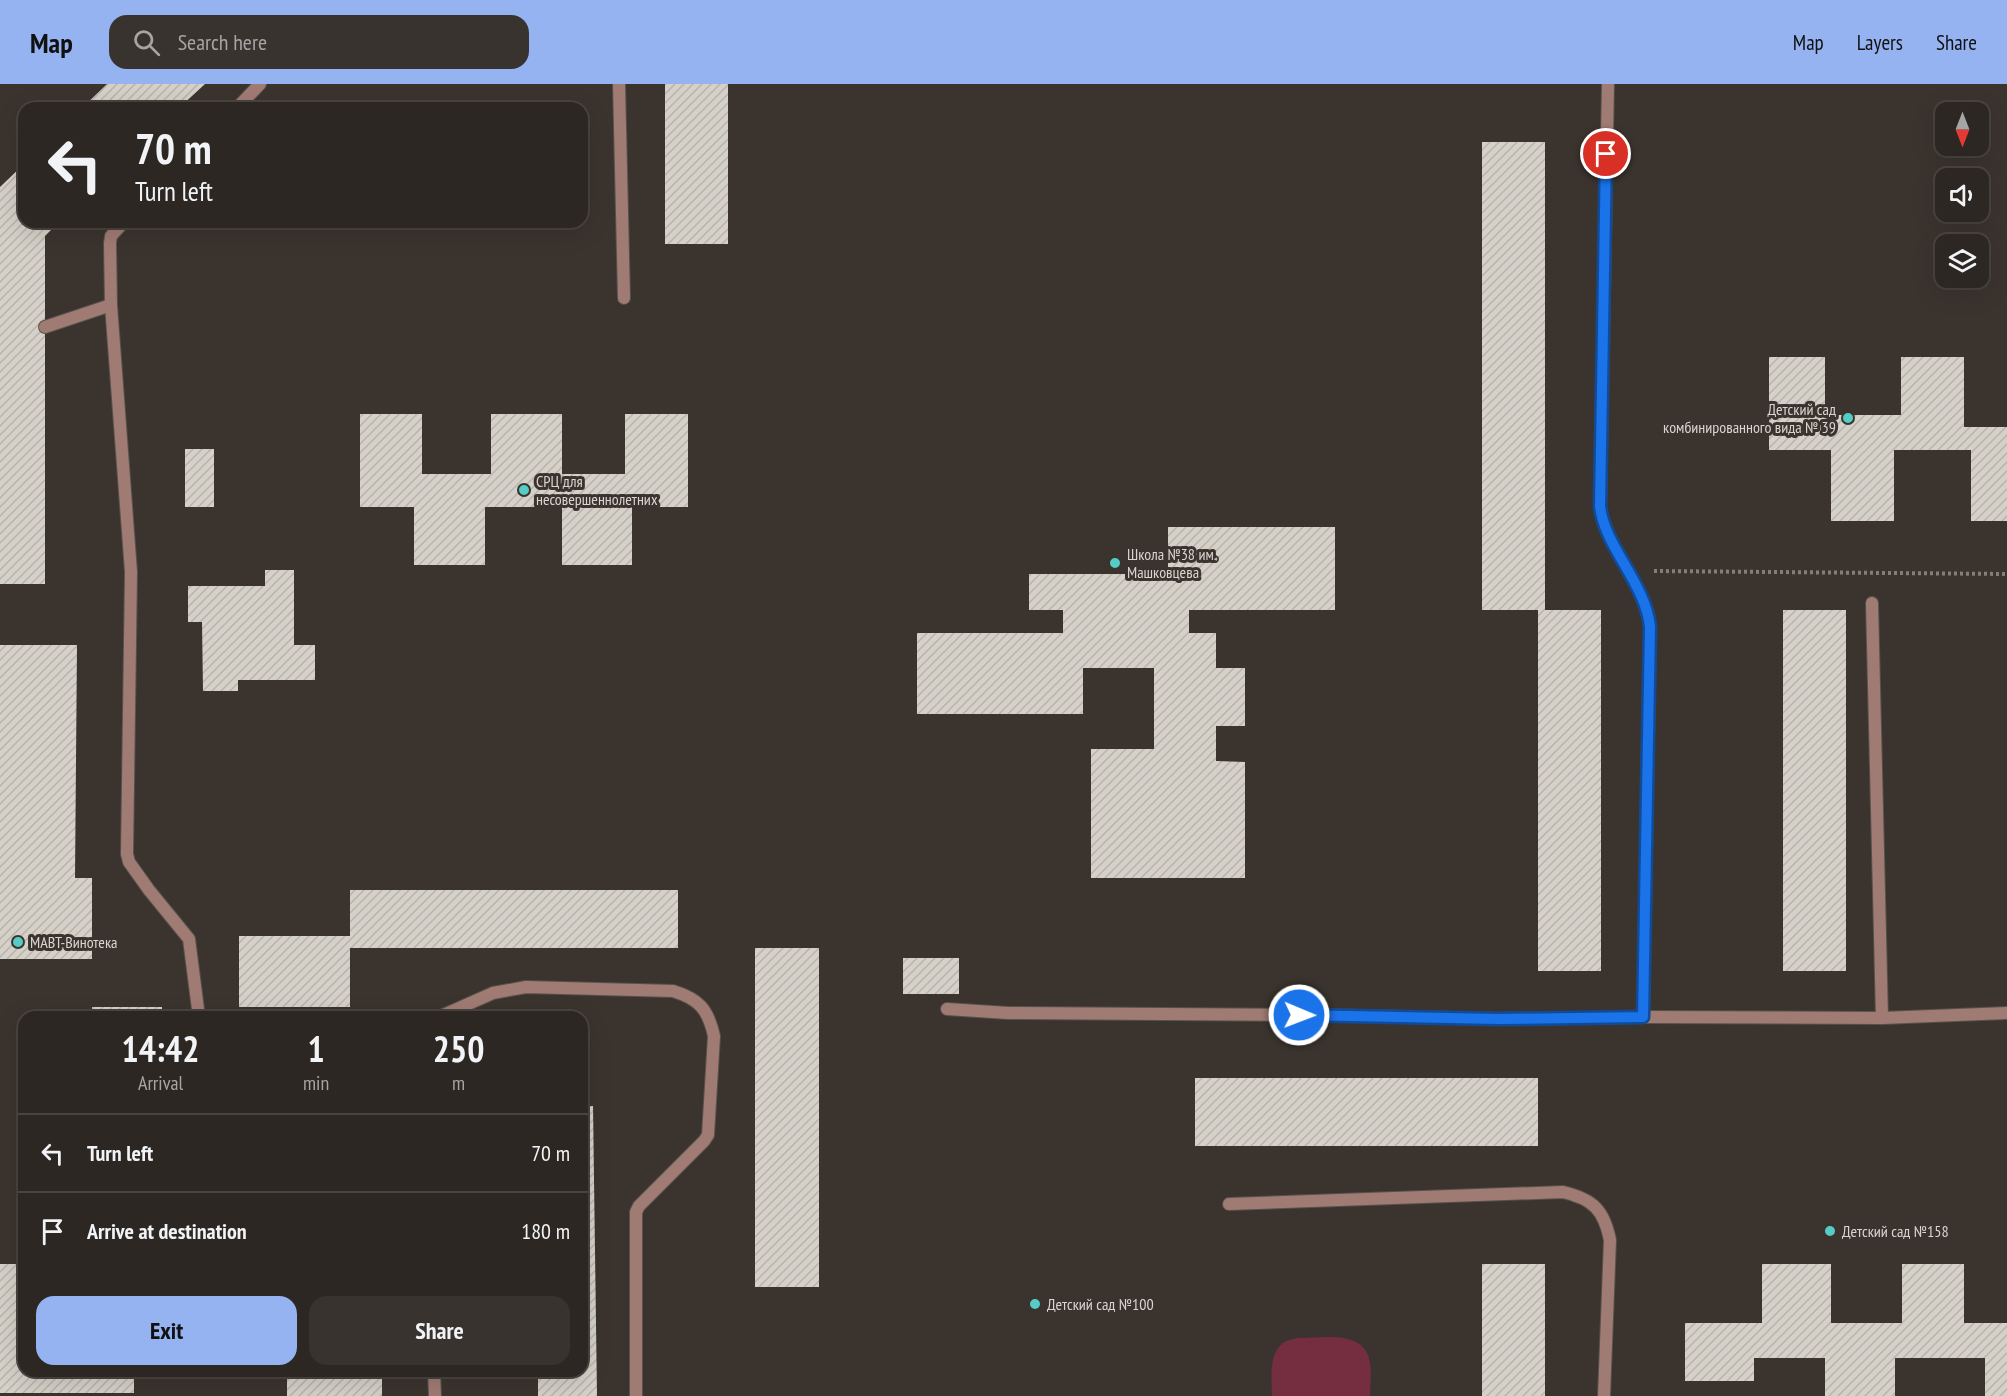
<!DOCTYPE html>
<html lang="en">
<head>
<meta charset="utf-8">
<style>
	body { margin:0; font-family:"PT Sans Narrow",sans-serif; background:#38332f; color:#f1f3f6; height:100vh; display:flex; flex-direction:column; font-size:22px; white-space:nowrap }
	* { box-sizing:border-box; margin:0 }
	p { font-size:20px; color:#a6a5a5 }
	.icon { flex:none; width:33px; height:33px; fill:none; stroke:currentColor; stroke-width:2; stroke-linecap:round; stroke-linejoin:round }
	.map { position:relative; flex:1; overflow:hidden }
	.side { position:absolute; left:18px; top:927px; width:570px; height:366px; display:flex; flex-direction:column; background:#2c2722; border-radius:18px; box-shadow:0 6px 24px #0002,0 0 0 2px #484440 }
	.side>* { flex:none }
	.guide { position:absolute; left:18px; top:18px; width:570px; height:126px; border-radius:18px; box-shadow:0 6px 24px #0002,0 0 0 2px #484440; background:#2c2722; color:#f1f3f6; overflow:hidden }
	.needle { width:39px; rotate:180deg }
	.buttons { position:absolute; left:1935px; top:18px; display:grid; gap:12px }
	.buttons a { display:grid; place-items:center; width:54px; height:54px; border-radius:12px; background:#2c2722; box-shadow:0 6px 24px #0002,0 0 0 2px #484440; font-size:30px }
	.pin { position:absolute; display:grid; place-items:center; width:51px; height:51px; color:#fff; margin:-26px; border:3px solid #fff; border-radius:50%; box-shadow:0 2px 6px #0007 }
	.me { position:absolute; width:66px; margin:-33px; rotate:91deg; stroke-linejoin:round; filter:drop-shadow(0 0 4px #0008) }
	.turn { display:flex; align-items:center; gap:21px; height:126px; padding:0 18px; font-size:27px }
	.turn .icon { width:78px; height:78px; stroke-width:2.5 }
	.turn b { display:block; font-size:42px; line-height:51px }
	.eta { display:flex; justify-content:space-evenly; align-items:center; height:102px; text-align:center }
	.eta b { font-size:36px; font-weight:600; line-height:42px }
	.cta { display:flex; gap:12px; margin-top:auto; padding:12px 18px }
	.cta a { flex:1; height:69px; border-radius:18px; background:#95b2f1; color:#111; font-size:24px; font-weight:600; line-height:69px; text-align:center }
	.cta a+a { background:#38332f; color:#f1f3f6 }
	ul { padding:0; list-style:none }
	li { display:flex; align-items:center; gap:18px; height:78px; padding:0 18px; border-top:2px solid #484440 }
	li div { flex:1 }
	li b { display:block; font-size:22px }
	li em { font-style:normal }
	header { display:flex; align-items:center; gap:36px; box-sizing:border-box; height:84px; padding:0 30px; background:#95b2f1; color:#111 }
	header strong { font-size:28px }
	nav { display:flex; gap:33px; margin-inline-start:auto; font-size:21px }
	.search { width:420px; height:54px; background:#38332f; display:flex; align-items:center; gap:15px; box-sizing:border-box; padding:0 21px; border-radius:18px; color:#a6a5a5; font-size:22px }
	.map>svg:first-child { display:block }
</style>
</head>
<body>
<header>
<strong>Map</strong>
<div class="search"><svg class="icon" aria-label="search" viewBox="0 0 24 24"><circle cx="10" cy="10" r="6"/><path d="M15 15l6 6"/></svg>Search here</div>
<nav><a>Map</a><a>Layers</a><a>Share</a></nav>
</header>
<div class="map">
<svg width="2007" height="1312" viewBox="0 0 2007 1312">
	<defs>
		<pattern id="building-hatch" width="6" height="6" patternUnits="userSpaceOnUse" patternTransform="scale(1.5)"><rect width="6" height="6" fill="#d5d1c8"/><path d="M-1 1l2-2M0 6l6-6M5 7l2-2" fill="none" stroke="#b7b4ad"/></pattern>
	</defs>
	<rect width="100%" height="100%" fill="#3b342e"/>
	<path fill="#742e40" d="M1298,1254c24,0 68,-9 72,25 2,10 0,22 0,33h-98c0,-16 -4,-42 11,-53 4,-3 11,-4 15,-5z"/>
	<g fill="url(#building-hatch)">
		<path d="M107,0h98l-26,24h-97z"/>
		<rect x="665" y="0" width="63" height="160"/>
		<path d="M1482,58h63v468h56v361h-63v-361h-56z"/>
		<path d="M24,80v58h35l-14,14v348h-45v-397z"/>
		<path d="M1769,273h56v58h76v-58h63v70h43v94h-36v-71h-77v71h-63v-71h-62z"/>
		<path d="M360,330h62v60h69v-60h71v60h63v-60h63v93h-56v58h-70v-58h-77v58h-71v-58h-54z"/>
		<rect x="185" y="365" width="29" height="58"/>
		<path d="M1168,443h167v83h-146v23h27v35h29v58h-29v35l29,1v116h-154v-129h63v-81h-71v46h-166v-81h146v-23h-34v-36h139z"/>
		<path d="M265,486h29v75h21v35h-77v11h-35l-1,-69h-14v-36h77z"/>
		<rect x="1783" y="526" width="63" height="361"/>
		<path d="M0,561h77l-2,233h17v81h-92z"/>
		<path d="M350,806h328v58h-328v59h-111v-71h111z"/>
		<rect x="755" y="864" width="64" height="339"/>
		<rect x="903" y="874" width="56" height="36"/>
		<rect x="92" y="923" width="70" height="10"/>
		<rect x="1195" y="994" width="343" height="68"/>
		<path d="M593,1022l4,290h-59v-25h44v-264z"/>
		<path d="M0,1180h24v107h110v22h-134z"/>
		<rect x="1482" y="1180" width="63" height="132"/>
		<path d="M1762,1180h69v59h71v-59h62v59h43v73h-22v-38h-90v38h-70v-38h-71v23h-69v-58h77z"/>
		<rect x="287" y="1287" width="95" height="25"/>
	</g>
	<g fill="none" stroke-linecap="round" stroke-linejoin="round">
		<defs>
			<g id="lane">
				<path d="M619,0l5,214"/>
				<path d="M1608,0l-8,422c5,41 46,78 50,121l-7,390"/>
				<path d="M237,24l23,-24"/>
				<path d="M124,138l-13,14 -1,7 1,62 20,267 -4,282 2,8 20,28 40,49 10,78"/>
				<path d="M45,243l66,-22"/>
				<path d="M1872,519l10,415"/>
				<path d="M947,925l61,4 313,2 178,4 144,-2 239,1 125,-5"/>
				<path d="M439,933l54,-24 33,-6 147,4c26,8 35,18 41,45l-6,99 -4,6 -65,65 -3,6v184"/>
				<path d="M1229,1120l334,-12c30,7 41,18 47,48l-6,156"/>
				<path d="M434,1287l1,25"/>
			</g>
		</defs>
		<use href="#lane" stroke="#58514c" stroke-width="14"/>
		<path stroke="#847e79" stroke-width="4" stroke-dasharray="3 3" stroke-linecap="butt" d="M1654,487l353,3"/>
		<use href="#lane" stroke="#a07b73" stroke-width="12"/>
	</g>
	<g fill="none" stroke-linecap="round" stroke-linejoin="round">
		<defs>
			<path id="route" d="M1299,931l200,4 144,-2 7,-390c-4,-43 -46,-81 -50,-121l6,-352"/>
		</defs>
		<use href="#route" stroke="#114b97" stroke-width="15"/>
		<use href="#route" stroke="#1a73e8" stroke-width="10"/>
	</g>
	<g fill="#54cdc6" stroke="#3b342e" stroke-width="2">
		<circle cx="1848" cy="334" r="6"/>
		<circle cx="524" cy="406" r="6"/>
		<circle cx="1115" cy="479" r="6"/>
		<circle cx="18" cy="858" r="6"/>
		<circle cx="1830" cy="1147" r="6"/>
		<circle cx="1035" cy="1220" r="6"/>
	</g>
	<g text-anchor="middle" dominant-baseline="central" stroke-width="6" stroke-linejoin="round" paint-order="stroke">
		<g font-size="16" fill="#dad5d2" stroke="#3b342e" text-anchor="start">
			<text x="1836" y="325" text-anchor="end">Детский сад<tspan x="1836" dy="18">комбинированного вида № 39</tspan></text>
			<text x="536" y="397">СРЦ для<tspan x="536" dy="18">несовершеннолетних</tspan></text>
			<text x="1127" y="470">Школа №38 им.<tspan x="1127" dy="18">Машковцева</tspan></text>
			<text x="30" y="858">МАВТ-Винотека</text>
			<text x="1842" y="1147">Детский сад №158</text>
			<text x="1047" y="1220">Детский сад №100</text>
		</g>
	</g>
</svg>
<div class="buttons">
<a><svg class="needle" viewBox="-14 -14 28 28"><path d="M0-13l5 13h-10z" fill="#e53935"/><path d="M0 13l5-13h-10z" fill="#a6a5a5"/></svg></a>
<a><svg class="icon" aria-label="sound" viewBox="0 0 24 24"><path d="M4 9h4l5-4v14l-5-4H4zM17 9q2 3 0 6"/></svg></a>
<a><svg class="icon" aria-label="layers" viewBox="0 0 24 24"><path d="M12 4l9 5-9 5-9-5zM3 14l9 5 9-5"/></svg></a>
</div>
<div class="pin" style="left:1606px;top:70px;background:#d93025"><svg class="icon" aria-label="arrive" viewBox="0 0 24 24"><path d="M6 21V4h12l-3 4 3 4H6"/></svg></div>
<svg class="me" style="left:1299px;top:931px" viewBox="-20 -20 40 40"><circle r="17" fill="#1a73e8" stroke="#fff" stroke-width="3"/><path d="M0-11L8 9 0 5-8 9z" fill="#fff"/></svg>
<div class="guide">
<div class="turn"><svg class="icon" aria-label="left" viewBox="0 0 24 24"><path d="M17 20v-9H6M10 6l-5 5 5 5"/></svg><div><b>70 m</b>Turn left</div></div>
</div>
<section class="side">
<div class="eta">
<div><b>14:42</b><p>Arrival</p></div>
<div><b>1</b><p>min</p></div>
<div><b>250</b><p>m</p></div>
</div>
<ul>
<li><svg class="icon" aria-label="left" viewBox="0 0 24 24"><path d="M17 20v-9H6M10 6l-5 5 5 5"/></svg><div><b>Turn left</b></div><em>70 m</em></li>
<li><svg class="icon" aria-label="arrive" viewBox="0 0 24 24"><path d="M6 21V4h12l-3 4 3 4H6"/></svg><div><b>Arrive at destination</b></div><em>180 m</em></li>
</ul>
<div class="cta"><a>Exit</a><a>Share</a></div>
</section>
</div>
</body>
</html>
